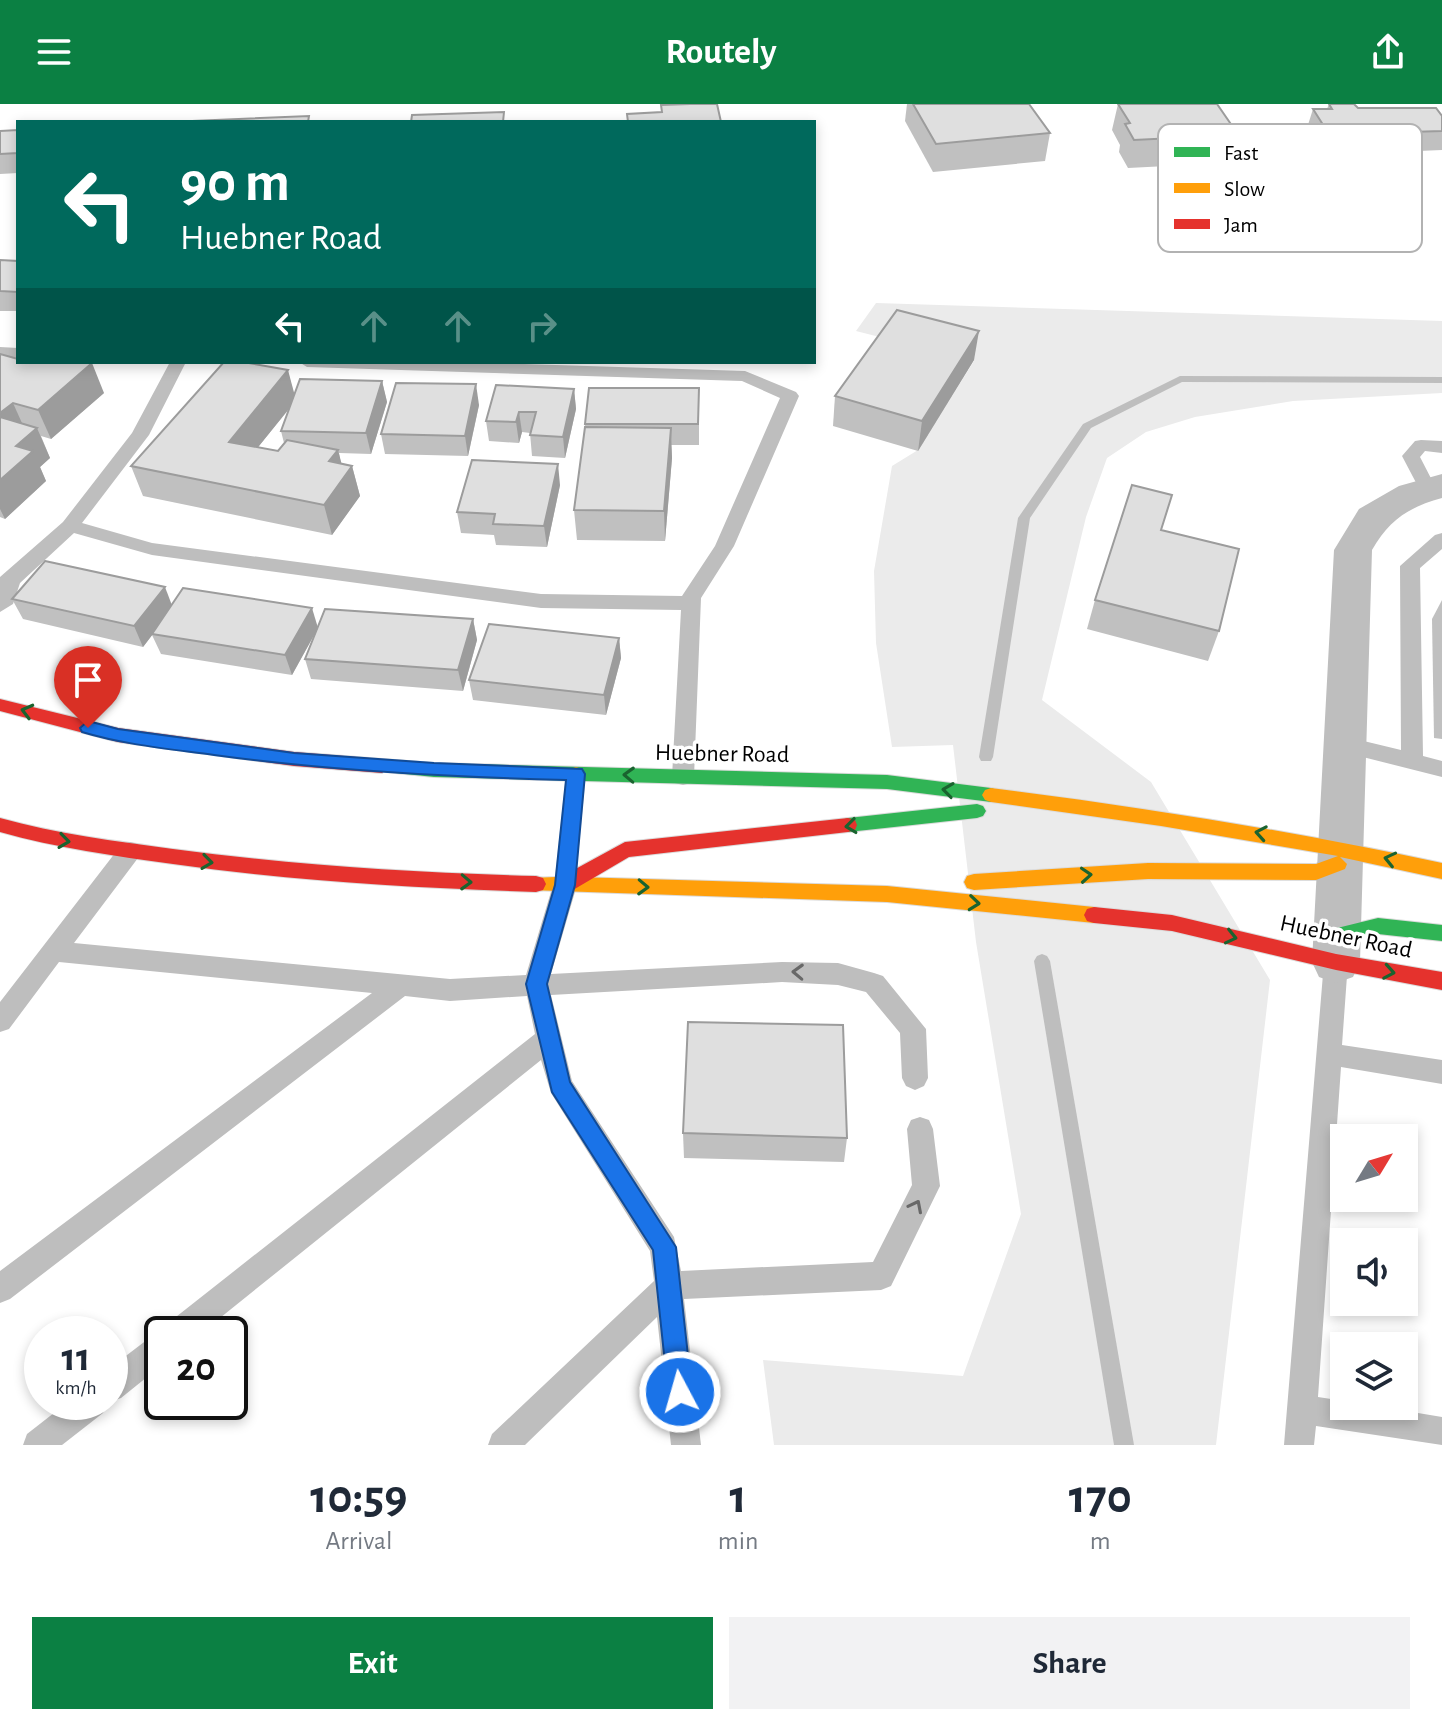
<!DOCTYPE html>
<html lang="en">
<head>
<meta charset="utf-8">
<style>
	body { margin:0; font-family:"Alegreya Sans",sans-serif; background:#f2f2f3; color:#1f2937; height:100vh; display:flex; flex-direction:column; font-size:30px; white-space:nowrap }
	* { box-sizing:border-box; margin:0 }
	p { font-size:26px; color:#747a83 }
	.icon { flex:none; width:44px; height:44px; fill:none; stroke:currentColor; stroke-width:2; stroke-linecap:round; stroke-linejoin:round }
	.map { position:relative; height:1341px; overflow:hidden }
	.details { display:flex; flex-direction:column; background:#fff; flex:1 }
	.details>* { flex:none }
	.banner { position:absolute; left:16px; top:16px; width:800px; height:244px; border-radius:0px; box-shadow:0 4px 12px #0003; background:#00695c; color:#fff; overflow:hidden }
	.needle { width:52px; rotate:52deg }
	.tools { position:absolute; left:1330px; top:1020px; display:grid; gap:16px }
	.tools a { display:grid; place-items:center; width:88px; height:88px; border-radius:0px; background:#fff; box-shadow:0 4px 12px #0003; font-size:40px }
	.speed { position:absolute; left:24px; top:1212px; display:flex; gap:16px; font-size:40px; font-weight:700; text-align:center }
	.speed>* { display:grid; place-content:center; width:104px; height:104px; border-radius:50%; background:#fff; box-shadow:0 4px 12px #0003; line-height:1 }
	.speed small { font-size:20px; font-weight:400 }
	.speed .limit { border:4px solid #111; border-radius:12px; background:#fff; color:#111 }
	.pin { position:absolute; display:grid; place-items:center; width:68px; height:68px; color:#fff; margin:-82px -34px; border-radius:50% 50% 50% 0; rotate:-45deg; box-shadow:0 0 8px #0007 }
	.pin .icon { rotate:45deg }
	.me { position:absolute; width:88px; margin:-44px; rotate:354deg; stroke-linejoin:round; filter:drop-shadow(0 0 6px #0008) }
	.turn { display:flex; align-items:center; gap:28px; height:168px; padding:0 32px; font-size:36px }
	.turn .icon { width:104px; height:104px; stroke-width:2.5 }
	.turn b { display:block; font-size:56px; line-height:68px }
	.lanes { display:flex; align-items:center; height:76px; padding:0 32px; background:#0003; justify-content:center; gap:40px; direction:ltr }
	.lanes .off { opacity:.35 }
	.eta { display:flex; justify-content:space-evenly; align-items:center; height:136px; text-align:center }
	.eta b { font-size:48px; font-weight:600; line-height:56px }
	.button { display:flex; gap:16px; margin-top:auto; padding:16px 32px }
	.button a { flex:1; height:92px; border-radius:0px; background:#0b8043; color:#fff; font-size:32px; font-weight:600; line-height:92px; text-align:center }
	.button a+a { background:#f2f2f3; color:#1f2937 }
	header { display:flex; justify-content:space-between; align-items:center; height:104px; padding:0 32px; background:#0b8043; color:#fff; font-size:36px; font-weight:600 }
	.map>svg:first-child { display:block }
</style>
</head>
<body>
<header><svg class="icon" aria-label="menu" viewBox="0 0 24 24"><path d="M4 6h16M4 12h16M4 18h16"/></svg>Routely<svg class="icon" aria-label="share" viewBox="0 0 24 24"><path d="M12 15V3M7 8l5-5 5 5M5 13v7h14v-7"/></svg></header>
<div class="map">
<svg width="1442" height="1341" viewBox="0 0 1442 1341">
	<rect width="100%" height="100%" fill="#fff"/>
	<path fill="#ebebeb" d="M876,199l566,18v72l-149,8 -98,16 -49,15 -39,26 -21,59 -44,183 109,82 119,198 -54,465h-442l-11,-85 200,16 58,-162 -45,-272 -23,-197 -61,2 -16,-104 -2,-72 18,-105 26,-16 56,-89 -118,-30z"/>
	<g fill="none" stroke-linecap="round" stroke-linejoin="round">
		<g fill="#bebebe" fill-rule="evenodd">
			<path d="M1180,272l262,1v6l-260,-1 -91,46 -61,90 -37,239 -2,4h-10l-2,-4 39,-239 65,-94z"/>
			<path d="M1042,850l5,2 3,5 84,484h-20l-80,-484 3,-5z"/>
		</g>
		<defs>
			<g id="fast">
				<path d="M382,655l52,4 453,12 104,13 6,2 3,5 -3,5 -6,2 -104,-13 -453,-12 -58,-6 -3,-5z"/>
				<path d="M977,700l6,2 3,5 -3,5 -6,2 -129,14 -7,-2 -2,-5 2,-5 7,-2z"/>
				<path d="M1378,814l64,7v16l-64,-7 -42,10 -7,-2 -3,-6 3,-6z"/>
			</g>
			<g id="slow">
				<path d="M576,663l6,2 3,5 -10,103 312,9 207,21 7,2 3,6 -3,6 -7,2 -207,-21 -358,-12 -3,-6 3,-6 27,-1 11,-103 3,-5z"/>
				<path d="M991,684c151,19 302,43 451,75v16l-102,-22 7,7 -2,5 -29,11 -168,-1 -174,11 -7,-2 -3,-6 3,-6 7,-2 174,-11 168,1 22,-8 -177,-30 -170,-24 -6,-2 -3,-5 3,-5z"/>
			</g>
			<g id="jam">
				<path d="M0,595l118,29 176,24 88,7 9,7 -9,7 -88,-7 -176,-24 -118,-31z"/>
				<path d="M0,714c57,16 115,23 173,31 121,16 241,24 363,27l7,2 3,6 -3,6 -7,2c-122,-4 -243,-11 -363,-28 -58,-8 -116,-16 -173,-32z"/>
				<path d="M848,714l7,2 2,5 -2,5 -7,2 -219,25 -56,33 -7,2 -7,-2 -3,-6 3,-6 66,-36z"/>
				<path d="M1094,803l78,8 164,39 106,18v18l-106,-20 -164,-39 -78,-8 -7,-2 -3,-6 3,-6z"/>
			</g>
		</defs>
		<use href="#fast" stroke="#dbdbdb" stroke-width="2"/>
		<use href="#slow" stroke="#dbdbdb" stroke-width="2"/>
		<use href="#jam" stroke="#dbdbdb" stroke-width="2"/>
		<g fill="#bebebe" fill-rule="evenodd">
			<path d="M0,243l18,1v10l-18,-1z"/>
			<path d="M170,258h16l-37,73 -67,88 70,20 389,51 141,2 33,-50 65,-148 -38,-17 -435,-14 -8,-5h165l281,9 51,21 3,4 -65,150 -33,52 -7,179 -3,6 -8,2 -8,-2 -3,-6 9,-167 -140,-2 -389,-53 -78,-22 -54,50 -7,21 -13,8v-35l63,-55 69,-89z"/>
			<path d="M1421,336l21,1v12l-17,-2 -5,6 17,33 -9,6 -6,-2 -20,-38 13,-15z"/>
			<path d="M1442,429v16l-22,19 3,188 19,5v16l-99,-25 -8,-2 -3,-6 3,-6 8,-2 58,14 -1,-184 35,-31z"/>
			<path d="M130,738l8,2 3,7 -3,7 -64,85 376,36 76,-4 27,-90 4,-7 8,-3 8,3 4,7 -26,89 231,-12 56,1 36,10 9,3 43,53 2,49 -4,8 -9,4 -9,-4 -4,-8 -2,-45 -34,-41 -28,-7 -56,-3 -231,13 21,86 102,156 7,34 192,-9 39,-77 -5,-56 4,-9 9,-3 9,3 4,9 7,57 -49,100 -10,4 -197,9 17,146h-30l-14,-128 -132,128h-37l4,-11 162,-153 -4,-30 -99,-158 -10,-33 -341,274h-38v31l-41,33 -11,4v-34l42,-32 11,-4 4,-8 368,-290 -8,-38 -77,5 -45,-5 -395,303 -10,4v-32l372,-278 -313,-31 -50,67 -9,3v-30l122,-158z"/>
			<path d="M1336,848l9,3 3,7 -6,83 100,15v24l-101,-17 -23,330 26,4v5h32l66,11v28l-126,-19 -2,19h-30l40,-483 3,-7z"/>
			<path d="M68,1298h39l-4,11 -41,32h-39l4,-11z"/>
		</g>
		<path fill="#bebebe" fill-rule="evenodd" d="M1442,370v24c-33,9 -53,22 -70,52l-12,412 -7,15 -17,6 -17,-6 -7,-15 22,-412 25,-41 40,-23z"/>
		<use href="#fast" fill="#30b455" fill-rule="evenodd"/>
		<use href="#slow" fill="#ff9f0a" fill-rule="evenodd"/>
		<use href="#jam" fill="#e5322d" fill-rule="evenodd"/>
	</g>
	<g fill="#c0c0c0" fill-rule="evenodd">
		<path d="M907,0h122l21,29 -5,28 -112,11 -28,-51z"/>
		<path d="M1118,0h99l18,26 38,35 -9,28 -37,2 -21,-31 -78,4 -9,-16 1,-7 -8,-15z"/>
		<path d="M1329,0l29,4 84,8v34l-72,3 -6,-3h-44l-13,-22 6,-19h14z"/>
		<path d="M18,26v43l-18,1v-43z"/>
		<path d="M1252,124l48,9 -18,15 -33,-14z"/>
		<path d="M0,156l18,1v50h-18z"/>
		<path d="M0,250l104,39 -53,46 -10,-3 9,22 -10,9 6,14 -41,38 -5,-2z"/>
		<path d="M974,256l-56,91 -85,-25 2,-30z"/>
		<path d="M382,277l5,21 -16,52 -32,-1 2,11 11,2 8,30 -28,39 -189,-39 -12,-30 164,-72zM289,305l-8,22 3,12 -6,8 -20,-4z"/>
		<path d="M699,284v57h-28l1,13 -7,83 -88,-1 -3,-30 11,-86z"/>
		<path d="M574,285l2,20 -11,49 -33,-2 -2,-23 -8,-1 -3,11 -30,-2 -3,-20z"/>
		<path d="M479,301l-11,51 -83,-2 -4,-20z"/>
		<path d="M560,381l-13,62 -51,-2 -2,-10 -33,-2 -4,-21z"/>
		<path d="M1161,426l58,101 -11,30 -121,-32 8,-29z"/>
		<path d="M12,495l160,5 146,23 155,-8 4,21 -14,51 -152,-12 -6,-20 9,-24 -22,40 -131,-21 -9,-19 -9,12 -120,-28z"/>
		<path d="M1442,496v139l-8,-1 -2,-119z"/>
		<path d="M619,534l2,20 -15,57 -133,-15 -4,-20z"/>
		<path d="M683,1029l164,5 -3,24 -160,-4z"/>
	</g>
	<g fill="#9c9c9c">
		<path d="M1303,123l-3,10 -18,15 4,-11z"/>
		<path d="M979,227l-5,29 -56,91 4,-30z"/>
		<path d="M92,259l12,30 -53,46 -13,-29z"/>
		<path d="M288,266l8,30 -58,72 -9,-30z"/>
		<path d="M382,277l5,21 -16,52 -5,-21z"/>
		<path d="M476,280l3,21 -11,51 -3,-20z"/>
		<path d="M574,285l2,20 -11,49 -2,-21z"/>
		<path d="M13,299l13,29 -26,-8v-11z"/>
		<path d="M519,308l3,20 -3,11 -3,-21z"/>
		<path d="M37,324l13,30 -10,9 6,14 -41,38 -5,-10v-29l16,-34z"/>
		<path d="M671,324l1,30 -7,83 -1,-30z"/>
		<path d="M338,346l7,27 7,-11 8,30 -28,39 -8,-30 5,-44z"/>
		<path d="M558,360l2,21 -13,62 -3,-21z"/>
		<path d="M165,483l8,21 -30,39 -9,-21z"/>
		<path d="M312,504l6,20 -26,47 -7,-20z"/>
		<path d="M473,515l4,21 -14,51 -5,-21z"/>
		<path d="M619,534l2,20 -15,57 -2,-20z"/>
	</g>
	<g fill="#dfdfdf" stroke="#9c9c9c" stroke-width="2">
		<path d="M690,0h27l4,18h-93l-1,-8 35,-2 -1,-7z"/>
		<path d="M913,0h116l21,29 -114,11z"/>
		<path d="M1118,0h99l18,26h13l25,35 -38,2 -21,-31 -80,4 -9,-16 5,-1z"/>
		<path d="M1329,0h25l4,4h78l6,8v15l-65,2 -7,-3 -43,1 -14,-22h19z"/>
		<path d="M504,8l-1,10h-92l1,-7z"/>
		<path d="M309,12l-1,6h-115v-1z"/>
		<path d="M18,26v23l-18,1v-23z"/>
		<path d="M0,156l18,1v31l-18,-1z"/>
		<path d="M897,206l82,21 -57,90 -87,-25z"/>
		<path d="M0,250l18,5v3h70l4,1 -54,47 -25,-7 -13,10z"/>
		<path d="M224,258h19l45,8 -59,72 49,9 9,-11 51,10 -9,11 23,5 -28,39 -193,-39z"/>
		<path d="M300,275l82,2 -16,52 -85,-2z"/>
		<path d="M396,279l80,1 -11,52 -84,-2z"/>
		<path d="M496,281l78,4 -11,48 -33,-2 6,-23h-17l-3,10 -30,-1z"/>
		<path d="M589,284h110l-1,36h-113z"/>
		<path d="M0,313l37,11 -21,18 17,5 -33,29z"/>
		<path d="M585,323l86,1 -7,83 -90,-1z"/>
		<path d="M472,356l86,4 -14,62 -51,-2 2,-10 -38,-2z"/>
		<path d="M1132,381l40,10 -11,35 78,19 -20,82 -124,-31z"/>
		<path d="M45,457l120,26 -31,39 -122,-27z"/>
		<path d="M183,484l129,20 -27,47 -133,-21z"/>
		<path d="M325,505l148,10 -15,51 -153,-11z"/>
		<path d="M489,520l130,14 -15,57 -135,-15z"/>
		<path d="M688,918l155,3 4,113 -164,-5z"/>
	</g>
	<defs><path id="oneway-chevron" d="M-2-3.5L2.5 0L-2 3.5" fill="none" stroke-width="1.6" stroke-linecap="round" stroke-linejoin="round" transform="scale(2)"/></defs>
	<g stroke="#1a632f">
		<use href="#oneway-chevron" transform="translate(27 607) rotate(-165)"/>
		<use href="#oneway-chevron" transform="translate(629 671) rotate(-178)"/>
		<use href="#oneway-chevron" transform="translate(948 686) rotate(-172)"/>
		<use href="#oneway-chevron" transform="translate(851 722) rotate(173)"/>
		<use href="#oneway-chevron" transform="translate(1261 729) rotate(-170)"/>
		<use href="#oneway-chevron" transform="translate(64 737) rotate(8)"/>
		<use href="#oneway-chevron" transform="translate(1390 755) rotate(-167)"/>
		<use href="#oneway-chevron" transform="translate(207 758) rotate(8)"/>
		<use href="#oneway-chevron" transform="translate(1086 771) rotate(-4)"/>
		<use href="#oneway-chevron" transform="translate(466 778) rotate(2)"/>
		<use href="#oneway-chevron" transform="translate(643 783) rotate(2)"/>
		<use href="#oneway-chevron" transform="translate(974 799) rotate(6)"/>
		<use href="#oneway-chevron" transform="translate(1231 833) rotate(13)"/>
		<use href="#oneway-chevron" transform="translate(1389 868) rotate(10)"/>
	</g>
	<g stroke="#686868">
		<use href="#oneway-chevron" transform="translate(798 868) rotate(-178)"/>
		<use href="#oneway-chevron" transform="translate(916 1102) rotate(-63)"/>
	</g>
	<path fill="#1a73e8" stroke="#114b97" stroke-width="2" d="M88,617l30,8 176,24 140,10 148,6 3,5 -10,111 -28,99 23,98 106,165 16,145 -3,9 -9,3 -9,-3 -3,-9 -15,-142 -101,-158 -26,-108 29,-99 11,-105c-118,-3 -235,-9 -352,-25 -44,-6 -89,-10 -132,-23l-2,-4z"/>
	<g text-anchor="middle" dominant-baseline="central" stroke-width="7" stroke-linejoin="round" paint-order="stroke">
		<g font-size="24" fill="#000" stroke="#fff">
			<text transform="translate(722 650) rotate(1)">Huebner Road</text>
			<text transform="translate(1346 833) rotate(12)">Huebner Road</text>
		</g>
	</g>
	<rect x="1158" y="20" width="264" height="128" rx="12" fill="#fff" stroke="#b2b2b2" stroke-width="2"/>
	<rect x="1174" y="43" width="36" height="10" fill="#30b455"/>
	<rect x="1174" y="79" width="36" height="10" fill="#ff9f0a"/>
	<rect x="1174" y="115" width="36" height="10" fill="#e5322d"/>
	<g font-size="22" fill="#000">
		<text x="1224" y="56">Fast</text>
		<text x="1224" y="92">Slow</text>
		<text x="1224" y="128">Jam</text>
	</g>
</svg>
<div class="tools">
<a><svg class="needle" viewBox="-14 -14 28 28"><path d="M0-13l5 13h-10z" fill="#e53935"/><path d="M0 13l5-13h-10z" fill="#747a83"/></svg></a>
<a><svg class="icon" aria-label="sound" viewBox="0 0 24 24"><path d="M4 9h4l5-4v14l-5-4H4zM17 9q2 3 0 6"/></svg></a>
<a><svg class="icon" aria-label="layers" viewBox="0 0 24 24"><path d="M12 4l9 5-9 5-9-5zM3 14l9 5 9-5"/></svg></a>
</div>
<div class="speed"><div>11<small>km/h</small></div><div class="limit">20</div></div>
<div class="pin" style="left:88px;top:624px;background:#d93025"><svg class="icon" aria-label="arrive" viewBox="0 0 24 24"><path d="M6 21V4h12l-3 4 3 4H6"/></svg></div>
<svg class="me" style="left:680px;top:1288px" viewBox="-20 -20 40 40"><circle r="17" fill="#1a73e8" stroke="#fff" stroke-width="3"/><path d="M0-11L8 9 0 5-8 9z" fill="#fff"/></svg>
<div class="banner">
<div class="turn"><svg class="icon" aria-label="left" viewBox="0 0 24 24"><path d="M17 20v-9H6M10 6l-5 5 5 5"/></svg><div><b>90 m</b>Huebner Road</div></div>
<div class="lanes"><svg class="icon" aria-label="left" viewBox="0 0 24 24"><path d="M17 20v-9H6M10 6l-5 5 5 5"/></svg><svg class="icon off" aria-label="ahead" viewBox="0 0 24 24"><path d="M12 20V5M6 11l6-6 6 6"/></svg><svg class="icon off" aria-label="ahead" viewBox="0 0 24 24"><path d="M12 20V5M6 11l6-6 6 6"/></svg><svg class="icon off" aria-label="right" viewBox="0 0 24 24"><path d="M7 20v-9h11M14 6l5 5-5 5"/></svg></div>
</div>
</div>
<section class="details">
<div class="eta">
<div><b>10:59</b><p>Arrival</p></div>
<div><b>1</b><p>min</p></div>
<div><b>170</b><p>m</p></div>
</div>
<div class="button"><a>Exit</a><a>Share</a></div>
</section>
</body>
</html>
